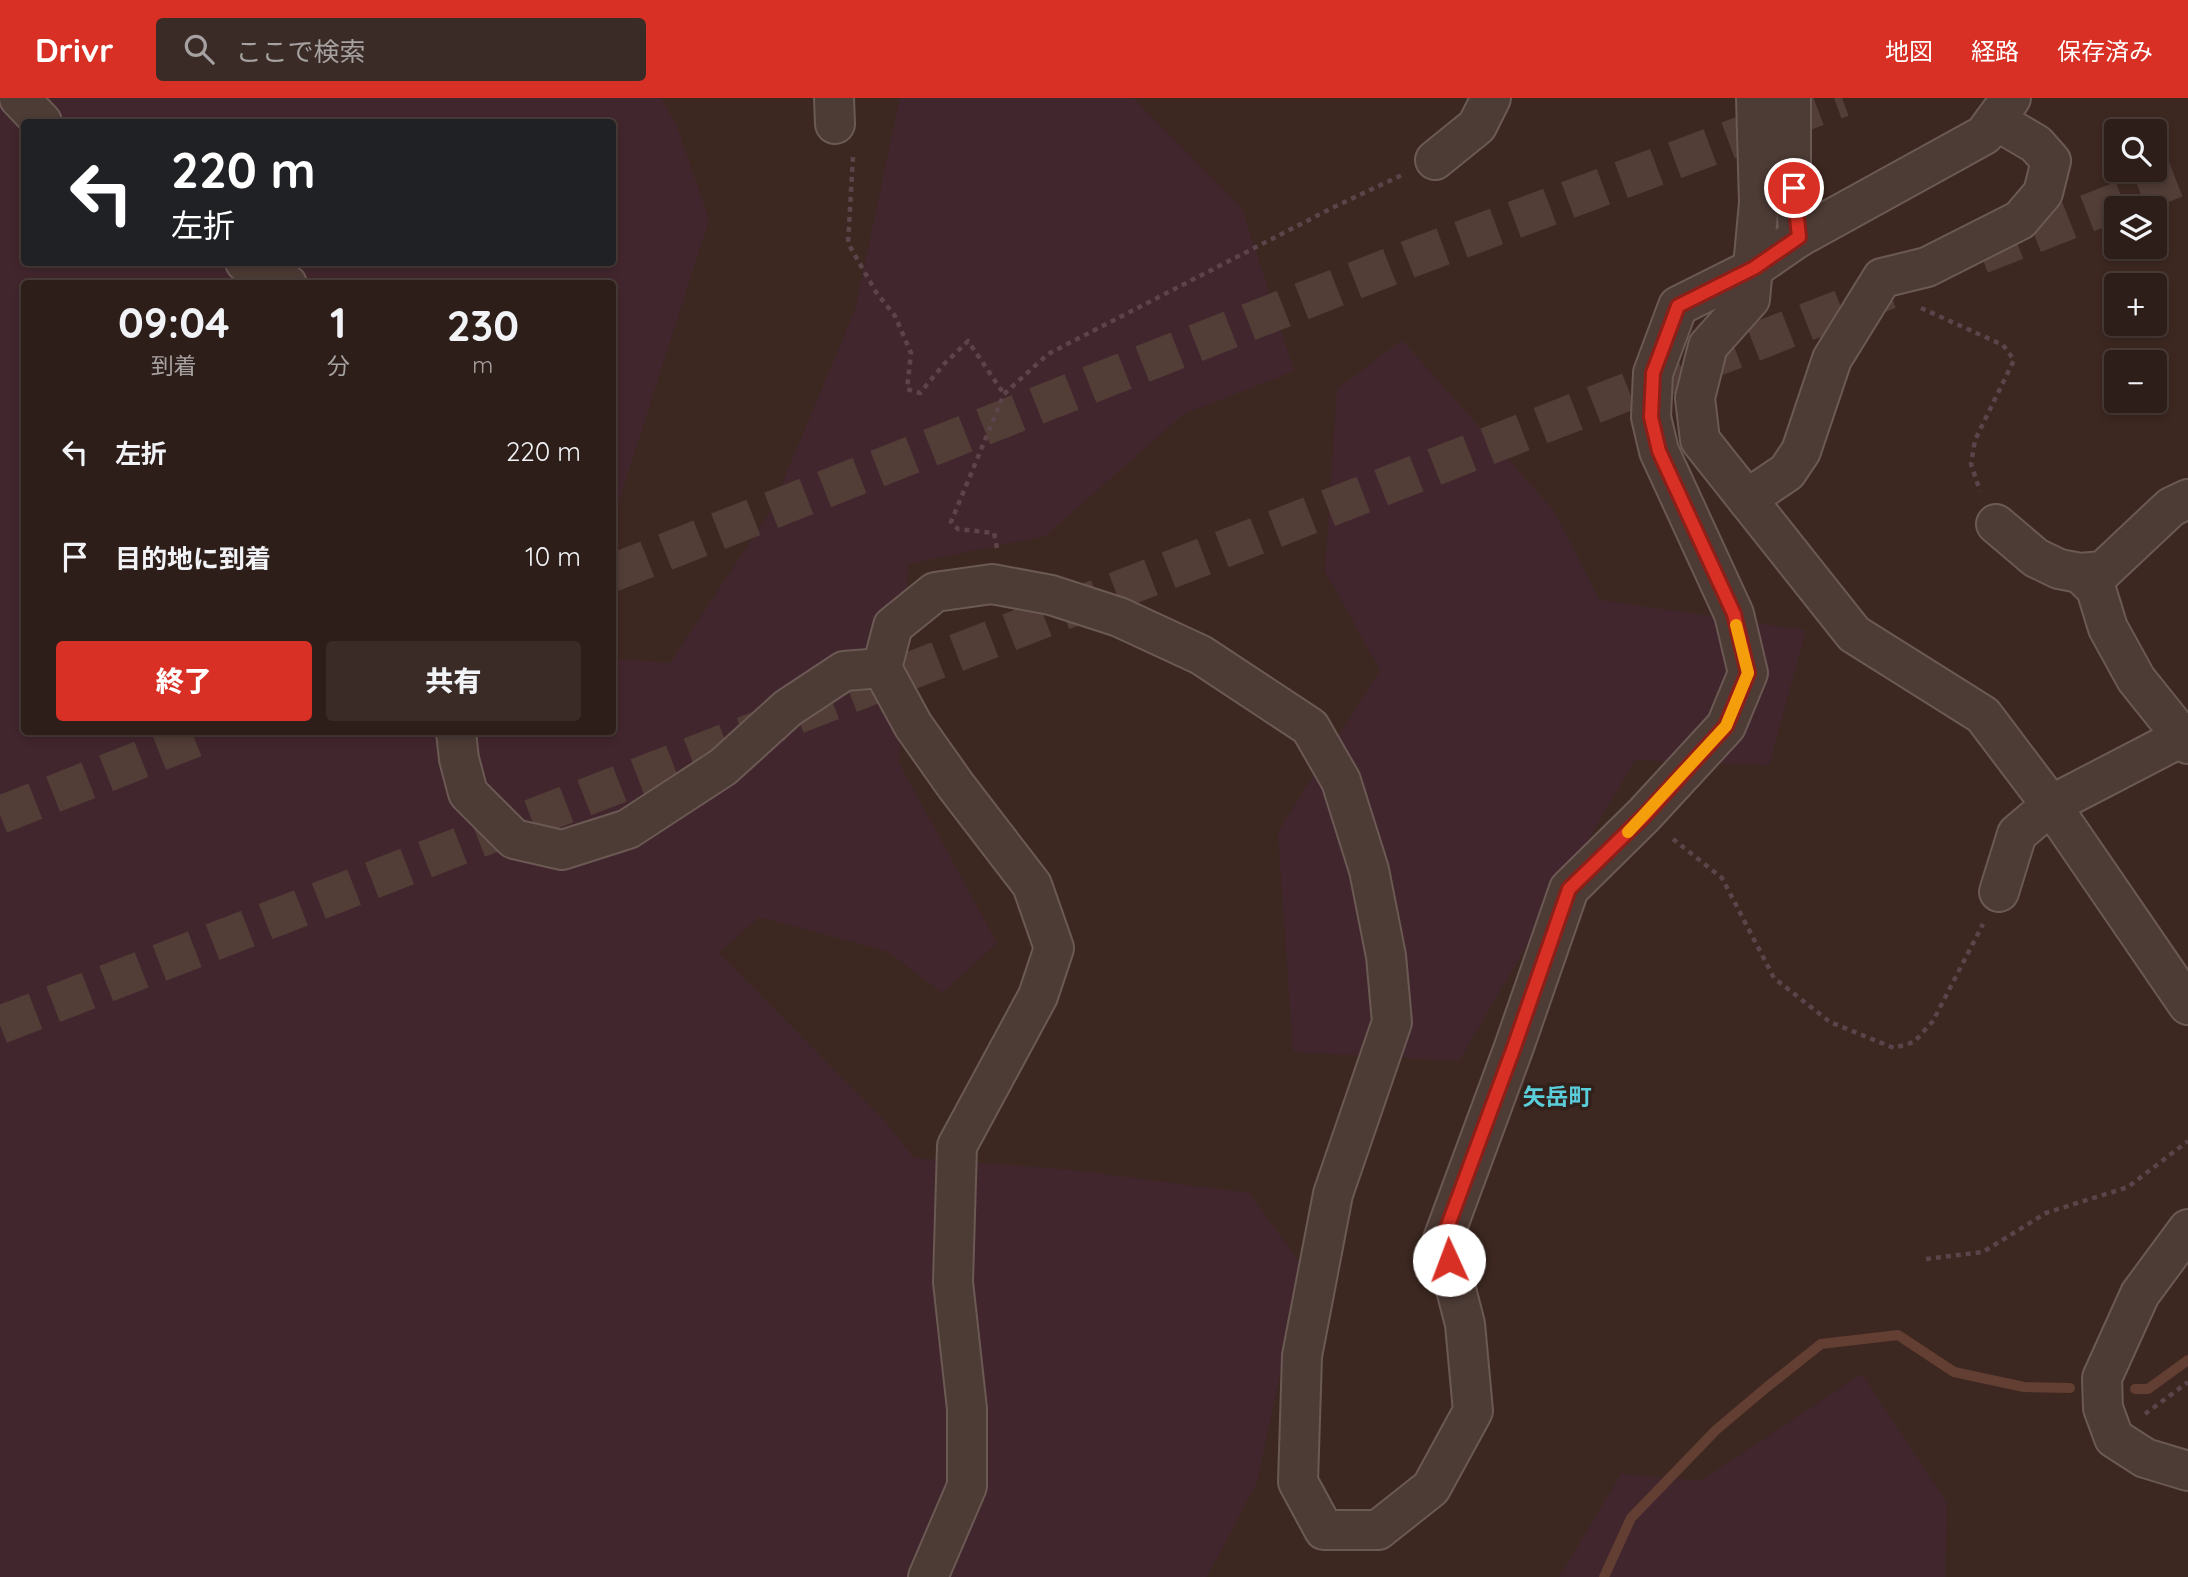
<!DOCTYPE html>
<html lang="ja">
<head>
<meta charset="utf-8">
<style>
	body { margin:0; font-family:Quicksand,"Noto Sans JP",sans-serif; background:#3a2b26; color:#f1f3f6; height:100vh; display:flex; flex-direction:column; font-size:26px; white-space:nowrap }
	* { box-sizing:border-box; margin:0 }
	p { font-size:23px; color:#a7a2a2 }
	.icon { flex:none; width:38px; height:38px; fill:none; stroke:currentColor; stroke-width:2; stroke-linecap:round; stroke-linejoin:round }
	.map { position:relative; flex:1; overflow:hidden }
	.panel { position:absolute; left:21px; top:182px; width:595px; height:455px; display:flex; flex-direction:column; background:#2e1e19; border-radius:7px; box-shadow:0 4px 10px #0003,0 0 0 2px #493c38 }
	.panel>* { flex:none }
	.hud { position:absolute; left:21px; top:21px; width:595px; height:147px; border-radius:7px; box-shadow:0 4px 10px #0003,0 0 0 2px #493c38; background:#202124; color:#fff; overflow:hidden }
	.tools { position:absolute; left:2104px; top:21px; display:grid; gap:14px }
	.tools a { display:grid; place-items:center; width:63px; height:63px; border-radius:7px; background:#2e1e19; box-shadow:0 4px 10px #0003,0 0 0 2px #493c38; font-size:35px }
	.pin { position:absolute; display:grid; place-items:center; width:60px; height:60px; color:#fff; margin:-30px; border:4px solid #fff; border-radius:50%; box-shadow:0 2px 7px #0007 }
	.me { position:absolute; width:77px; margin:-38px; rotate:358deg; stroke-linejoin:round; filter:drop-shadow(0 0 5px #0008) }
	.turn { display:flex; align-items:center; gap:24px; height:147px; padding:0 35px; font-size:32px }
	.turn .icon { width:91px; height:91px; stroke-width:2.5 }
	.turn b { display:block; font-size:49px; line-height:60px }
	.eta { display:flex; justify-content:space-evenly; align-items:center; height:119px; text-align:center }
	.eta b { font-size:42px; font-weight:800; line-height:49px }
	.primary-button { display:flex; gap:14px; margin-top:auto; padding:14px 35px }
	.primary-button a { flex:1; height:80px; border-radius:7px; background:#d93025; color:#fff; font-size:28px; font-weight:800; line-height:80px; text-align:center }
	.primary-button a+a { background:#3a2b26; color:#f1f3f6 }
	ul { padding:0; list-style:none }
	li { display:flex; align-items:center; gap:21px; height:105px; padding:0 35px }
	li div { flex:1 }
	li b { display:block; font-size:26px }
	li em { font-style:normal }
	header { display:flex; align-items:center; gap:42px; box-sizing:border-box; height:98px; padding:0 35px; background:#d93025; color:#fff }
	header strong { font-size:33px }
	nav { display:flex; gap:38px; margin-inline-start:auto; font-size:24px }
	.search { width:490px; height:63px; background:#3a2b26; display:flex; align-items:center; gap:18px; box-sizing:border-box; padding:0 24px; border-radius:7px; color:#a7a2a2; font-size:26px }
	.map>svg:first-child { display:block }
</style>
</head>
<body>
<header>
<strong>Drivr</strong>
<div class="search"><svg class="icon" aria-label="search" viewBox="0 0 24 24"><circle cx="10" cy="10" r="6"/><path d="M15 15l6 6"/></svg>ここで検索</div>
<nav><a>地図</a><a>経路</a><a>保存済み</a></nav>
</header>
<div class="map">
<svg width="2188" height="1479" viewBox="0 0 2188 1479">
	<rect width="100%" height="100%" fill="#3d2821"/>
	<g fill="#42262e" fill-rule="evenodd">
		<path d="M0,0h661l16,28 32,94 -96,300 -1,-236h-588v448h588l1,-73 57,4 100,-151 85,-202 45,-212h233l109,110 52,163 -110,43 -139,122 -137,28 -9,199 98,180 -55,50 -55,-42 -128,-34 -40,36 164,166 31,39 159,12 176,23 54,74 -46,215 -50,95h-1207zM24,24h588v140h-588z"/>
		<path d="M1402,242l152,171 46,89 206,30 -37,135 -134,-5 -176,301 -166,-9 -15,-220 102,-162 -55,-99 12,-182z"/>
		<path d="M1862,1276l85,129 -2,74h-386l62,-103 79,7z"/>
	</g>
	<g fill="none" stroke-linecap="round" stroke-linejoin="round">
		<g stroke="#633e32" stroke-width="10">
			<path d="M2135,1291h13l40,-29"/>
			<path d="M1604,1479l27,-59 85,-88 51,-43 54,-43 77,-9 56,37 70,15 46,1"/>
		</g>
		<g stroke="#523d37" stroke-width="38" stroke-dasharray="38 19" stroke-linecap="butt">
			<path d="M1981,157l207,-81"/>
			<path d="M612,475l800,-315 430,-160"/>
			<path d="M0,717l211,-83"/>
			<path d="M0,927l1889,-735"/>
		</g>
		<defs>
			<g id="minor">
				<path d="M19,0l23,24"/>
				<path d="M834,0l1,26"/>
				<path d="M1756,0l3,105 -9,96 -42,47 -13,52 5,42 154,194 129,81 68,90 137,200"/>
				<path d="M1791,0v67l8,72"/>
				<path d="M1435,62l42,-34 14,-28"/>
				<path d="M245,164l42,22"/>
				<path d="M1747,401l40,-27 14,-21 31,-92 50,-81 45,-11 93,-47 23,-27 8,-32 -15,-17 -41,-24"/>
				<path d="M1996,426l40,34 23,11 21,4 23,-2 68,-64 17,-8"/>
				<path d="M2080,475l16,16 12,39 28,51 52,65"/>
				<path d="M456,634l3,27 9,34 46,46 48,11 66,-21 95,-62 65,-59 56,-37 38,-3"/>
				<path d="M1999,794l18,-58 34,-29 131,-68"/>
				<path d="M2188,1131l-48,65 -38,84 1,30 11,30 31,20 43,13"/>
				<path d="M928,1479l39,-91v-77l-14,-127 4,-136 81,-150 16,-48 -22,-63 -76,-99 -43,-61 -31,-57 11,-42 42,-34 57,-8 59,11 68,22 82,38 109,72 31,54 28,89 17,86 6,66 -59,172 -31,162 -4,126 26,48h54l53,-42 42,-77 -8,-87 -22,-85 71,-192 55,-158 75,-74 82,-89 22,-53 -14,-59 -75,-163 -8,-34 2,-44 25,-67 76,-38 45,-31 185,-102 27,-37"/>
			</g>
		</defs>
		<use href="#minor" stroke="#6b5954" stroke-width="42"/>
		<g stroke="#5d434a" stroke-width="4.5" stroke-dasharray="5 5" stroke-linecap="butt">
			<path d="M853,59l-5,86 28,49 19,24 16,37 -4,36 13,4 24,-29 24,-23 36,53"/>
			<path d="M1921,210l82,37 11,15 -39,80 -4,24 9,27"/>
			<path d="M997,450l-3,-15 -36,-4 -7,-7 53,-128 44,-40 286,-147 68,-32"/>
			<path d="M1673,741l49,39 52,100 56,44 64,26 20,-6 19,-21 50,-97"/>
			<path d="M1926,1161l57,-7 63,-39 82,-26 60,-46"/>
			<path d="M2145,1316l43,-32"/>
		</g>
		<use href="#minor" stroke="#4d3b35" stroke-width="38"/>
	</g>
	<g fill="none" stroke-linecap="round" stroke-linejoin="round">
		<defs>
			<path id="route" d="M1449,1162l-6,-21 71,-192 55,-158 75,-73 82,-90 22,-53 -14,-59 -75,-163 -8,-34 2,-44 25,-67 76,-38 45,-31 -5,-49"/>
		</defs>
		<use href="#route" stroke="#8d1f18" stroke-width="18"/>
		<use href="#route" stroke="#d93025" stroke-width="12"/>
		<path stroke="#f59e0b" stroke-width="12" d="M1628,734l98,-106 22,-53 -12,-48"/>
	</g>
	<g text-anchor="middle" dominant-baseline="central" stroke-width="7" stroke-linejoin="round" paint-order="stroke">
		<g font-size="23" font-weight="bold" fill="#5acedb" stroke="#32201b">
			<text x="1557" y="998">矢岳町</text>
		</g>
	</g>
</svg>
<div class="tools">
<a><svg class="icon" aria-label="search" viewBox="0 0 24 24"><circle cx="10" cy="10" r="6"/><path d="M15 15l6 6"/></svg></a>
<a><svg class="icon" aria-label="layers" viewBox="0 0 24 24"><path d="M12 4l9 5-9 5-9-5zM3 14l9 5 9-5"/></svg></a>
<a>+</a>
<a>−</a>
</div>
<div class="pin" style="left:1794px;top:90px;background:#d93025"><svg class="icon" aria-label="arrive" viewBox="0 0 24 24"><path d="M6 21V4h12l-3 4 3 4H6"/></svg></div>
<svg class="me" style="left:1449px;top:1162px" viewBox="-20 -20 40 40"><circle r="19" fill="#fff"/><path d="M0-13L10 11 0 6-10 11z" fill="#d93025"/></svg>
<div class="hud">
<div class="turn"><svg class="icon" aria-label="left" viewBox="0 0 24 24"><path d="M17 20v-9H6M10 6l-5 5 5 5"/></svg><div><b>220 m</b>左折</div></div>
</div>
<section class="panel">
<div class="eta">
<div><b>09:04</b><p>到着</p></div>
<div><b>1</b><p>分</p></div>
<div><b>230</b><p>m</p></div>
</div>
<ul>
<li><svg class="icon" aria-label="left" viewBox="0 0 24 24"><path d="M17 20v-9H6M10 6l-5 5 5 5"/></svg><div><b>左折</b></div><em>220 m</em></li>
<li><svg class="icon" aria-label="arrive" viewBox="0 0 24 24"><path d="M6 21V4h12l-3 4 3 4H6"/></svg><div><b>目的地に到着</b></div><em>10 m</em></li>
</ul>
<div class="primary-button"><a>終了</a><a>共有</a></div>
</section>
</div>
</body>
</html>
